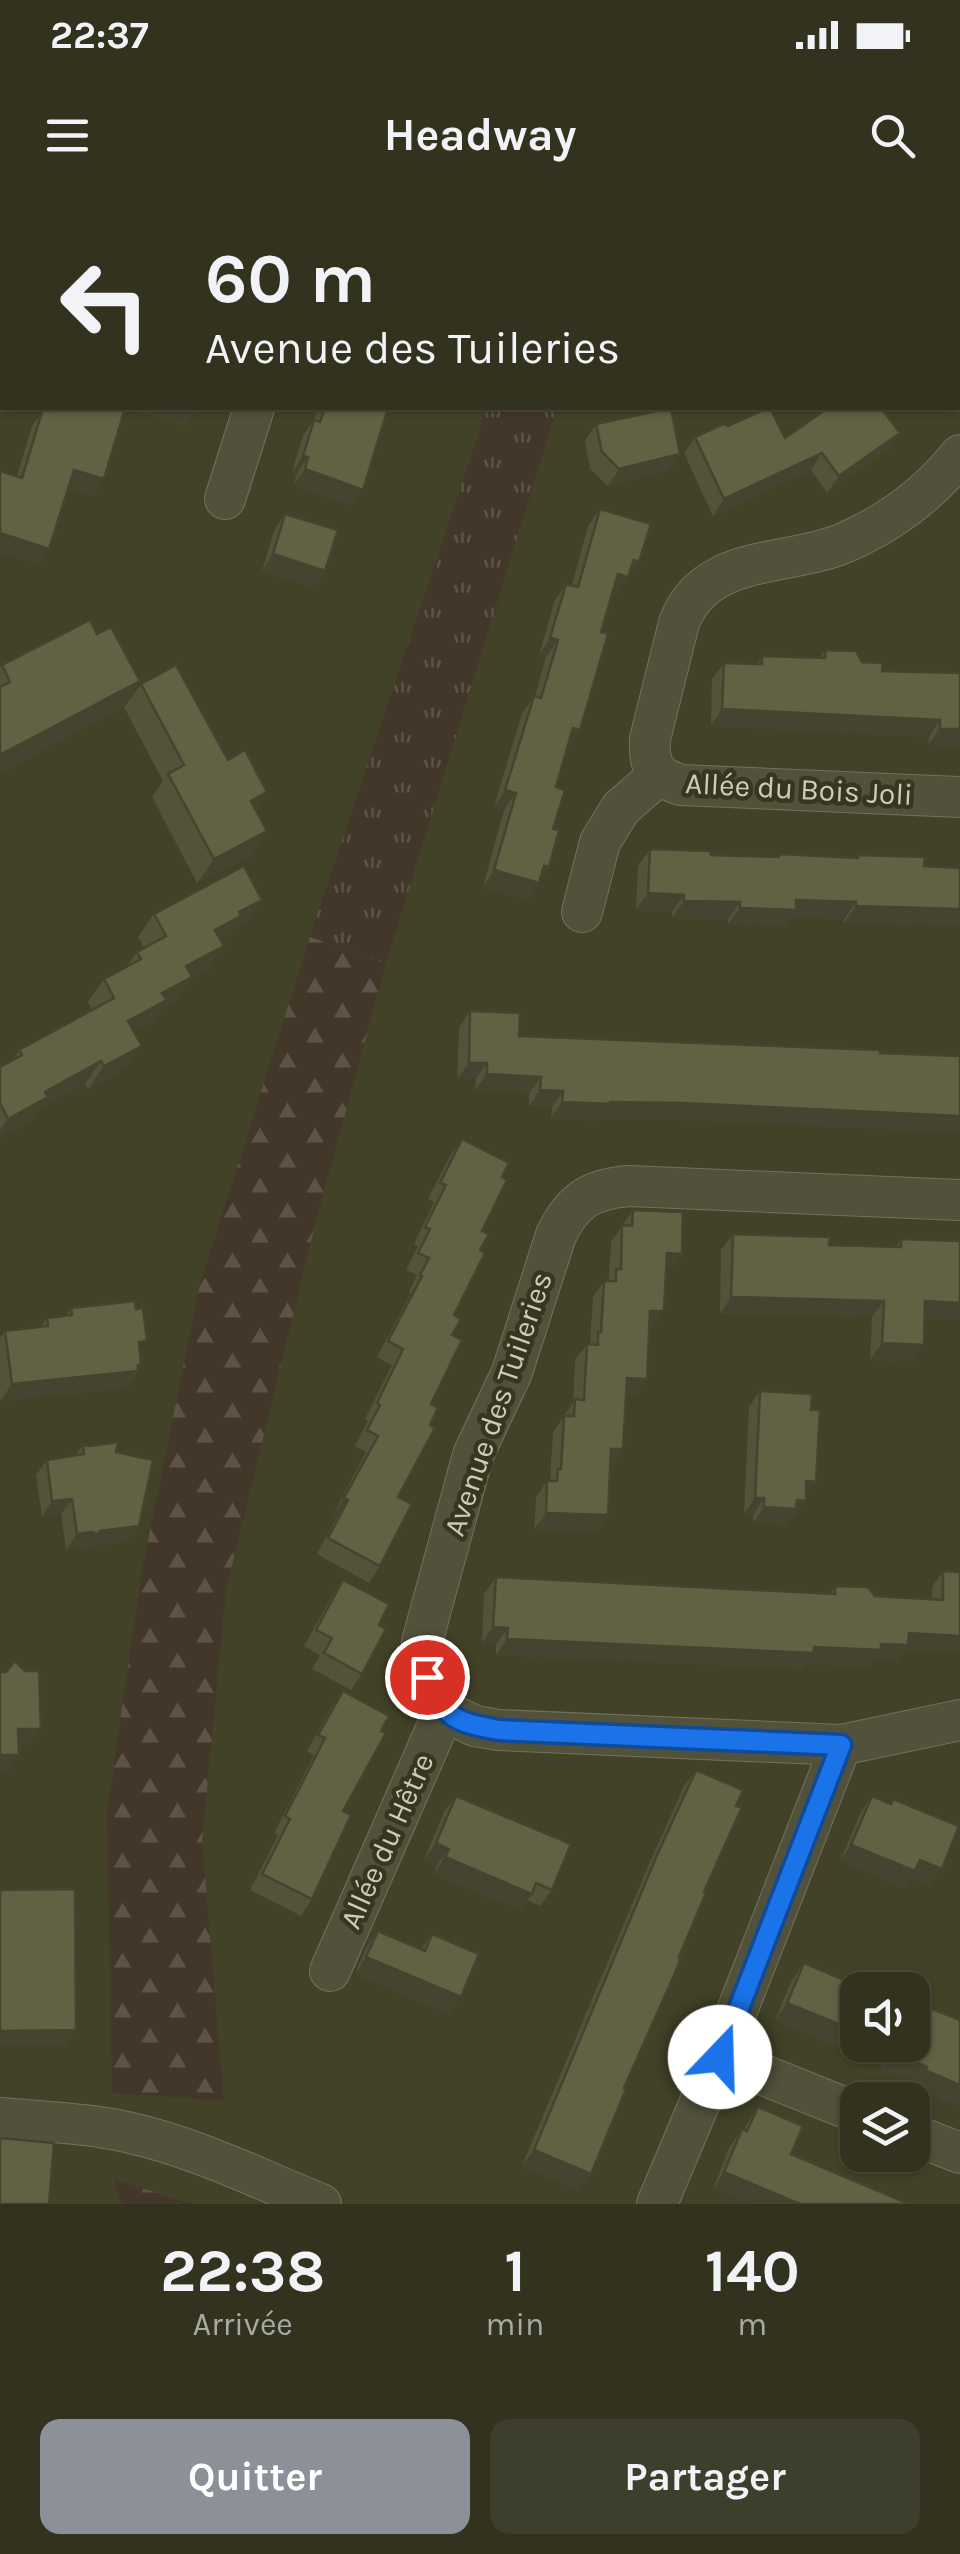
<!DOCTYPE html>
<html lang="fr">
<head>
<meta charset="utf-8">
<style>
	body { margin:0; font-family:Karla,sans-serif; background:#3d3e2b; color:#f1f3f6; height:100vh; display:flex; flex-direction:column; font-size:38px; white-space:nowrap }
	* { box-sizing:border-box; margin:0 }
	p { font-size:32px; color:#a8aaa4 }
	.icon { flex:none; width:55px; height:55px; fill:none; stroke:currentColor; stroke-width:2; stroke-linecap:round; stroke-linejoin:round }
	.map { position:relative; height:2004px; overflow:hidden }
	.details { display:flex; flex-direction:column; background:#32321e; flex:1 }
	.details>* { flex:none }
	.top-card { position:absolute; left:0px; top:0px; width:960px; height:210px; box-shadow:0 2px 8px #0004,0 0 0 2px #4d4d3c; background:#32321e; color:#f1f3f6; overflow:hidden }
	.fabs { position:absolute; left:840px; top:1772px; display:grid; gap:20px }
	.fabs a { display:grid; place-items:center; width:90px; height:90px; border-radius:20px; background:#32321e; box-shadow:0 2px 8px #0004,0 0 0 2px #4d4d3c; font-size:50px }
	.pin { position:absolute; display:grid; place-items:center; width:85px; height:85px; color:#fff; margin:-42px; border:5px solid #fff; border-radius:50%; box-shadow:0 2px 10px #0007 }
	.me { position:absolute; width:110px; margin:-55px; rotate:21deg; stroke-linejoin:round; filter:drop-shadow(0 0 8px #0008) }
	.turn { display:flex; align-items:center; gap:35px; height:210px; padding:0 40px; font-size:45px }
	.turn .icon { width:130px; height:130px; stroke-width:2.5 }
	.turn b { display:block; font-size:70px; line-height:85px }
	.eta { display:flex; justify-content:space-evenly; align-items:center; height:170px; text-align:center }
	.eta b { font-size:60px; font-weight:700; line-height:70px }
	.cta { display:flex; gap:20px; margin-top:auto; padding:20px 40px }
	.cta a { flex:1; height:115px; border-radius:20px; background:#8c9099; color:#fff; font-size:40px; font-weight:700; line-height:115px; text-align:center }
	.cta a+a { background:#3d3e2b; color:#f1f3f6 }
	.status { display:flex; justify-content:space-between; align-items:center; height:70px; padding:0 50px; background:#32321e; direction:ltr }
	.status svg { height:28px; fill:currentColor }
	header { display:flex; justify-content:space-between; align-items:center; height:130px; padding:0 40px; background:#32321e; font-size:45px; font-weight:700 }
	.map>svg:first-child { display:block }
</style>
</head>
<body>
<div class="status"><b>22:37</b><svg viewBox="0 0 49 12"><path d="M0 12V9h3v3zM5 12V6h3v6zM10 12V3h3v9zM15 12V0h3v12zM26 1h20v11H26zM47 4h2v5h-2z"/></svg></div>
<header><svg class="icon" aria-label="menu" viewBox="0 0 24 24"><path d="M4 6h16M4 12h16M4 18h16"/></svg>Headway<svg class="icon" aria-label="search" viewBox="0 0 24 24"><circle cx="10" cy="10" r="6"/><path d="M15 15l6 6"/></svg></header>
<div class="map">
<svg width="960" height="2004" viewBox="0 0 960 2004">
	<defs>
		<pattern id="grass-tufts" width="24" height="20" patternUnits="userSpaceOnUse" patternTransform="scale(2.5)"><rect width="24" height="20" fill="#43372a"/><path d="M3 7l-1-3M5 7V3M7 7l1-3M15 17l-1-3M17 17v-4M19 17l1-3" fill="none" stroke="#5d5347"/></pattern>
		<pattern id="forest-firs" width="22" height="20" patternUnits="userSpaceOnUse" patternTransform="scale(2.5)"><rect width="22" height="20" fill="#43372a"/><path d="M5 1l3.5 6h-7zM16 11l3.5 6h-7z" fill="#5d5347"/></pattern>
	</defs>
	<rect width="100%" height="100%" fill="#424228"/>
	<path fill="url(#grass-tufts)" d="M487,208h70l-171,555 -76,-26z"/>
	<g fill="url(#forest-firs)">
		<path d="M310,737l76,26 -71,262 -89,365 -24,250 22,261 -112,-8 -5,-281 34,-237 58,-287z"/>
		<path d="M114,1979l78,25h-71z"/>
	</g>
	<path fill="#43372a" d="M616,0h288l-2,2h-287z"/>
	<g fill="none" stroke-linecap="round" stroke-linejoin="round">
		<defs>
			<g id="minor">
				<path d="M240,0l12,2"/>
				<path d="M320,2v-2"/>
				<path d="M960,255c-31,39 -70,68 -116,88 -57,24 -139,10 -165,80l-29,116c-1,28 4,37 31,46l279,12"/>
				<path d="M225,299l29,-91"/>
				<path d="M582,712l18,-70 21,-34 38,-33"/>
				<path d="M960,1000l-331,-14c-38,3 -56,14 -73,49l-44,137 -39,83 -51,187v17l5,18 17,34 31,15 24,4 342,15 119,-25"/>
				<path d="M330,1771l114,-260"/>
				<path d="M719,1857l139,56"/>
				<path d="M0,1918c44,4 89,5 131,15 66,15 128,46 190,71"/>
				<path d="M912,1934l48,19"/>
				<path d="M657,2004l62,-147 122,-312"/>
			</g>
		</defs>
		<use href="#minor" stroke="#72725d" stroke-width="42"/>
		<use href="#minor" stroke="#52523c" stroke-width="40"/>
	</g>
	<g fill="#53533a">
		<path d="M46,208h150l-11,17 -60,-17 -21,71 -11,16 -25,-7 -30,77 -21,-89 15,-50z"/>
		<path d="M318,208h70l-37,98 -58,-21 4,-11 -5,-2 11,-36 11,-16z"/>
		<path d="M596,224l73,46 -61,16 -18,-17 -5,-28z"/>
		<path d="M900,233l-12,16 -61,44 -16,-23 -98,46 -29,-63 11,-16 90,1z"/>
		<path d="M600,309l39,53 -22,31 -5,-1 -56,195 -3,42 -12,50 -13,21 -45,-13 21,-77 -10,-3 28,-94 13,-17 11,-39 -7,-2 16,-55 11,-16 6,1 16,-59z"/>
		<path d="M285,314l40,57 -12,16 -51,-16 12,-40z"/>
		<path d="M97,434l43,47 -20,28 -120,64v7v-113l2,-2z"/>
		<path d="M825,450l37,12 20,9 78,2v73l-32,-1 1,-8 -218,-11 1,-47 12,-16 33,1 5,-8 57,2z"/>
		<path d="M141,484l126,108 -11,17 11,22 -16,24 -54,28 -45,-86 11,-16 -39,-74z"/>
		<path d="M650,649l61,6 66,2 2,-3 77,3 2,-2 66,11 36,2v58l-116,-3v-4l-54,-2 -6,9 -56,-2v-5l-56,-1v-6l-36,-2 2,-44z"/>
		<path d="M154,714l92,9 -15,8 -6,8 -4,2 -13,28 -16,8 -16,23 -14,7 -11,16 -17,9 -8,36 -38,21 -3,-5 -45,24 -8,12 -32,17v-70l11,-5 8,-12 73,-40 -4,-8 16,-23 23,-13 10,-14 7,-4 -6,-11z"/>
		<path d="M470,811l49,25 151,84 -69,-2 -2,3 -48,-3 1,-11h-23v-14l-54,-3 1,-11h-19l2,-51z"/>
		<path d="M462,939l40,38 -20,54 -2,19 -26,65 -2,20 -21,69 -1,21 -32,72 -18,69 -11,17 -52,-29 20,-37 -4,-2 33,-63 -11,-6 13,-25 -3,-2 27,-54 -15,-8 34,-64 -2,-1 8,-17 -11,-5 12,-24 -4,-2 20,-42 -6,-3 22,-43z"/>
		<path d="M633,1010l49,44 -12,16h-4l-13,58h-4l-13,67h-10l-3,54 -11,17 -2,-1 -2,50 -12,17 -62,-3 2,-32 11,-16 3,-1 3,-48 20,-29 2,-43 12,-16 3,-1 3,-46 11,-16h3l2,-3 2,-36z"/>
		<path d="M733,1034l96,11 66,2 6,-8 59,81 -35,-2 -13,43 -42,-1 2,-43 -152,-3 1,-64z"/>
		<path d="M71,1108l69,43 -2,20 -11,17 -127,13v-63l5,-7 36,-5 6,-8 19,-2z"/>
		<path d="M760,1191l46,106v4l-12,16h-4l-5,8 -32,-2v-8l-9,-1 5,-107z"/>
		<path d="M83,1245l33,7 13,89 -38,5 -3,4 -8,-2 -14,2 -5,-36 -19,3 -6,-42 11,-15 28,-4z"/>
		<path d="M943,1371l17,82 -55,-4 -8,12 -23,-1 -4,7 -64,-3 -4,5 -306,-14v-11l-14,-1 2,-49 12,-17 334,17 5,-8 40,10 57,3v-12z"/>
		<path d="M343,1380l36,45 -17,49 -11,16 -39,-21 8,-14 -16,-9 28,-50z"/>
		<path d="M343,1491v120l-31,88 -11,17 -51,-26 28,-55 -4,-2 40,-78 -7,-4 24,-43z"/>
		<path d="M696,1570l8,122 -80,196 -45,103 -57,-25 124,-295 38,-85z"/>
		<path d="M456,1596l96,94 -12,16 -13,-6 -7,10 -86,-36 3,-9 -13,-5 20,-48z"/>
		<path d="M872,1596l18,7 3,-4 37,86 -19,-8 -7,11 -64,-27 21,-49z"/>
		<path d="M378,1731l43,18 11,-15 29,63 -12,17 -94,-40 11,-26z"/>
		<path d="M804,1763l108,82 48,62 -46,-20 2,-3 -35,-15 2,-4 -108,-45 17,-40z"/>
		<path d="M758,1907l45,19 -90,63 17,-43 12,-17 1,1z"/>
	</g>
	<g fill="#444430">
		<path d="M125,208h64l7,1 -11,16z"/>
		<path d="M900,233l-12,16 -61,44 12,-17z"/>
		<path d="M822,253l-11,17 -98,46 11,-17z"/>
		<path d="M680,254l-11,16 -61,16 11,-17z"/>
		<path d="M303,256l5,1 -11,17 -5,-2z"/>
		<path d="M305,269l58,21 -12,16 -58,-21z"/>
		<path d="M74,270l30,9 -11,16 -30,-9z"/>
		<path d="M0,333l49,16 -11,16 -38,-12z"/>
		<path d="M273,354l52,17 -12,16 -51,-16z"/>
		<path d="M634,360l5,2 -22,31 -11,-3 12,-16z"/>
		<path d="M550,438l8,2 -12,17 -7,-2z"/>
		<path d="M140,481l-20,28 -120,64v-18z"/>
		<path d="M722,509l218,11 -11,17 -218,-11z"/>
		<path d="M573,528l7,2 -12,16 -7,-2z"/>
		<path d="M940,529h20v17l-32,-1z"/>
		<path d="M505,590l11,3 -12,17 -10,-3z"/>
		<path d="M267,592l-16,24v-15z"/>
		<path d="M267,631l-16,24 -54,28 17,-24z"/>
		<path d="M544,666l5,1 -21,33 -45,-13 11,-17z"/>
		<path d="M648,693l36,2 -12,17 -36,-2z"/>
		<path d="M262,700l-16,23 -15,8 -6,8 -26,14 16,-23 24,-18z"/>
		<path d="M796,700l60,2 -12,17 -54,-2 -6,9 -56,-2 12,-16z"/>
		<path d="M684,701l56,1 -12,17 -56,-1z"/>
		<path d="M856,706l104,3v17l-116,-3z"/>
		<path d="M224,746l-16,23 -38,19 16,-22z"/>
		<path d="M192,777l-16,23 -14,7 -11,16 -39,21 16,-23 34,-28z"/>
		<path d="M142,846l-16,22 -38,21 16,-23z"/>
		<path d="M101,861l-16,23 -45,24 -8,12 -32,17v-7l8,-11 37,-27z"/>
		<path d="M469,863h18l-11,16h-19z"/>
		<path d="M487,874l54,3 -12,16 -54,-3z"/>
		<path d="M540,890l23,1 -11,16h-23z"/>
		<path d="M562,902l119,1 279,13v17l-290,-13 -69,-2 -2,3 -48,-3z"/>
		<path d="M667,1053l15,1 -12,16h-14z"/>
		<path d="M731,1097l153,4 -12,16 -152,-3z"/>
		<path d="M925,1101l35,2v17l-46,-3z"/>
		<path d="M650,1111h14l-11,17 -14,-1z"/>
		<path d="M882,1143l42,2 -12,16 -42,-1z"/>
		<path d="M141,1164l-14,24 -127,13 12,-17z"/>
		<path d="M627,1178l20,1 -11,16 -21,-1z"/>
		<path d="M611,1249h12l-11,17 -13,-1z"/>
		<path d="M806,1281l10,1 -11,17z"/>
		<path d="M344,1298l4,2 -11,17 -4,-2z"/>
		<path d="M755,1298h9l-11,17 -9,-1z"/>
		<path d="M72,1299l-11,15 -19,3 10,-16z"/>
		<path d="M797,1300l9,1 -12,16h-4l-5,8 -32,-2 11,-16z"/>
		<path d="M546,1313l62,2 -12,17 -62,-3z"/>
		<path d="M139,1326l-10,15 -38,5 -3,4 -8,-2 -14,2 11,-16z"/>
		<path d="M493,1427l15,1 -12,16 -14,-1z"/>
		<path d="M909,1433l51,3v17l-55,-4 -8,12 -23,-1 -4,7 -64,-3 -4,5 -306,-14 11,-16 307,8 67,-3z"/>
		<path d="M18,1529h23l-12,16 -22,1z"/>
		<path d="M0,1555h19l-11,16h-8z"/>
		<path d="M436,1643l13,6 -12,16 -13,-5z"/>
		<path d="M851,1645l69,15 22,9 -12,16 -19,-8 -7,11 -64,-27z"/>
		<path d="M445,1657l87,37 -12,16 -86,-36z"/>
		<path d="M366,1757l95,40 -12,17 -94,-40z"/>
		<path d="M787,1803l71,29v13h29l7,3 -11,17 -108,-45z"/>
		<path d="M76,1830l-11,16h-65v-15z"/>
		<path d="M893,1852l34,15 -11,17 -35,-15z"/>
		<path d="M925,1870l35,15v22l-46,-20z"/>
		<path d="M534,1950l57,24 -12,17 -57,-25z"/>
		<path d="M724,1972l76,32h-51l-36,-15z"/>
	</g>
	<g fill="#616144" stroke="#444430" stroke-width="2.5">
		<path d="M0,0h102l-1,2h-99v57h-2z"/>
		<path d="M382,0h69l-1,2h-68z"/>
		<path d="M960,81v83l-2,3v-83z"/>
		<path d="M52,208h73l-21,71 -30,-9 -25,79 -49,-16v-62l22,7 21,-69 8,2z"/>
		<path d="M325,208h63l-25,82 -58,-21 3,-12 -5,-1 11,-36 6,2z"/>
		<path d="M671,208l9,46 -61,15 -17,-17 -6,-28z"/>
		<path d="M768,208h2l15,30 43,-30h53l19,25 -61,43 -17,-23 -98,46 -29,-62 28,-13 5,2z"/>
		<path d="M600,309l51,15 -12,38 -5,-2 -6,17 -10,-3 -17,58 7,2 -28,96 -7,-2 -17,59 9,3 -12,39 6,1 -10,37 -5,-1 -5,17 -45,-13 22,-77 -11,-3 29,-94 7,2 17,-58 -8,-2 16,-54 12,3z"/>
		<path d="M285,314l53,16 -13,41 -52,-17z"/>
		<path d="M90,420l7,14 14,-7 29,54 -140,74v-68l10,-5 -8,-17z"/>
		<path d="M825,450l31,1 6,11 21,1 -1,8 78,2v56h-20v-9l-218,-11 2,-46 38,1v-8l63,2z"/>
		<path d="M176,465l52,95 17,-10 22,42 -16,9 16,30 -53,28 -46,-85 16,-9 -43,-81z"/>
		<path d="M650,649l61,2v4l68,2v-3l79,4v-3l67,2 -1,9 36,2v41l-104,-3v-4l-60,-2v10l-56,-2v-6l-56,-1v-6l-36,-2z"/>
		<path d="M244,666l18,34 -23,12 2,4 -26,14 9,16 -38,20 6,11 -30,16 5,7 -39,21 14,25 -38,20 -3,-5 -56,31 3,5 -40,22 -8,-16v-36l22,-12 -3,-5 95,-52 -10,-19 37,-20 -4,-7 29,-16 -12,-22z"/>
		<path d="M470,811l50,2 -1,23 361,14v3l80,3v60l-279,-13 -71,-1v2l-48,-2 1,-11 -23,-1 1,-13 -54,-3v-11h-18z"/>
		<path d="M462,939l47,24 -7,14 5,3 -25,51 7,3 -9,16 5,3 -31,62 7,4 -9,16 10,5 -31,64 7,4 -8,17 5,3 -37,69 14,7 -32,62 -52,-28 20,-38 -4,-2 34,-62 -11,-6 13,-25 -3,-2 26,-54 -15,-8 34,-65 -2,-1 9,-17 -11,-5 12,-24 -5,-2 21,-42 -6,-2z"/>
		<path d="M633,1010l50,2 -1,42 -15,-1 -3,58h-14l-3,68 -20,-1 -4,71h-12l-3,66 -62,-2 1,-32h10l1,-12h3l3,-53h10l1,-17 9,1 3,-56 11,1v-13h3l3,-51h12v-12h5l1,-44 10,1z"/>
		<path d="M733,1034l97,3 -1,8 72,2v-8l59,2v62l-35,-2 -1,44 -42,-2 2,-42 -153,-4z"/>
		<path d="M135,1101l1,8 7,-1 4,33 -8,1 2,22 -3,1v6l-126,13 -7,-53 43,-5 -1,-8 25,-3 -1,-7z"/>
		<path d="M760,1191l52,3 -1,16h9l-4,72 -10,-1v20l-9,-1 -1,9 -32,-2v-9h-9z"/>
		<path d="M118,1242l-2,10 37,8 -14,66 -39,5 -1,3 -8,-2 -14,2 -5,-35 -20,2 -5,-41 37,-6 -1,-9 7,1z"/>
		<path d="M943,1371l17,1v64l-51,-3 -1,12 -27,-1v6l-67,-3v6l-307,-14 1,-11 -15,-1 3,-50 339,17v-8l33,1 7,9 68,4z"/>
		<path d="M343,1380l46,24 -10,21 7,4 -24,45 -38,-21 8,-15 -16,-8z"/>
		<path d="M15,1461l10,10h14l2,58h-23l1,26h-19v-83h6z"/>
		<path d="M343,1491l46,25 -8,15 5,2 -43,78 8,4 -39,84 -50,-25 28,-55 -5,-3 40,-78 -7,-3z"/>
		<path d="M696,1570l47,20 -7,16 6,1 -38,85 2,1 -27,64h2l-6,16 -51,115 2,1 -35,85 -57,-24 123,-295z"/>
		<path d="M456,1596l115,48 -19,46 -16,-7 -4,11 -87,-37 4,-8 -13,-6z"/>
		<path d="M872,1596l19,8 2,-5 66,27 -17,43 -22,-9 -5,11 -64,-26z"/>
		<path d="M75,1689l1,141 -76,1v-141z"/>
		<path d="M378,1731l47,20 7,-17 47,20 -18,43 -95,-40z"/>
		<path d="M804,1763l64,27h-10v42l-71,-29z"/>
		<path d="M915,1802l45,18v65l-35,-15 2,-3 -34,-15 1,-4 -7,-3h25v-39z"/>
		<path d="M758,1907l45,19 -12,28 118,50h-109l-76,-32 18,-43 5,2z"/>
		<path d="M0,1938l54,5 -5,61h-49z"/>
	</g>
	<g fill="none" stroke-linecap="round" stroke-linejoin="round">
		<defs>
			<path id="route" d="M427,1477c18,42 28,45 72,53l342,15 -121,312"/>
		</defs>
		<use href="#route" stroke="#114b97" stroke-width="25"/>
		<use href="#route" stroke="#1a73e8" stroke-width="18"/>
	</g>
	<g text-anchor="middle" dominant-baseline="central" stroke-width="9" stroke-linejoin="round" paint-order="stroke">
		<g font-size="30" fill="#cbccb9" stroke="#373721">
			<text transform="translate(799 589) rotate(3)">Allée du Bois Joli</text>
			<text transform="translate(498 1204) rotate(-71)">Avenue des Tuileries</text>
			<text transform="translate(387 1641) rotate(-66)">Allée du Hêtre</text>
		</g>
	</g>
</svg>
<div class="fabs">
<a><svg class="icon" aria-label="sound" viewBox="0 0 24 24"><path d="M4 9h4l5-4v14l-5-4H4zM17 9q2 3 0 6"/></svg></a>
<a><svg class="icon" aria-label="layers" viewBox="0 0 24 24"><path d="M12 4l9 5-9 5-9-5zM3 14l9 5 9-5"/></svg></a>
</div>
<div class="pin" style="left:427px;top:1477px;background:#d93025"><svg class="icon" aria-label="arrive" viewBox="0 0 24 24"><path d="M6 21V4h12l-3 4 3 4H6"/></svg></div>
<svg class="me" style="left:720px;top:1857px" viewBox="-20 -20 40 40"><circle r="19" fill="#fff"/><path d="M0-13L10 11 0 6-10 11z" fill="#1a73e8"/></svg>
<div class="top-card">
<div class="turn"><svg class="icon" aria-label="left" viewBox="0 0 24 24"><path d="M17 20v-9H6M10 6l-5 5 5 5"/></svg><div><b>60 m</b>Avenue des Tuileries</div></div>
</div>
</div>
<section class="details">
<div class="eta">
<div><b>22:38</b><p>Arrivée</p></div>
<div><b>1</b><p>min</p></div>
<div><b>140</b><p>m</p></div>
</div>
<div class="cta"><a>Quitter</a><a>Partager</a></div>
</section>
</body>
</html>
